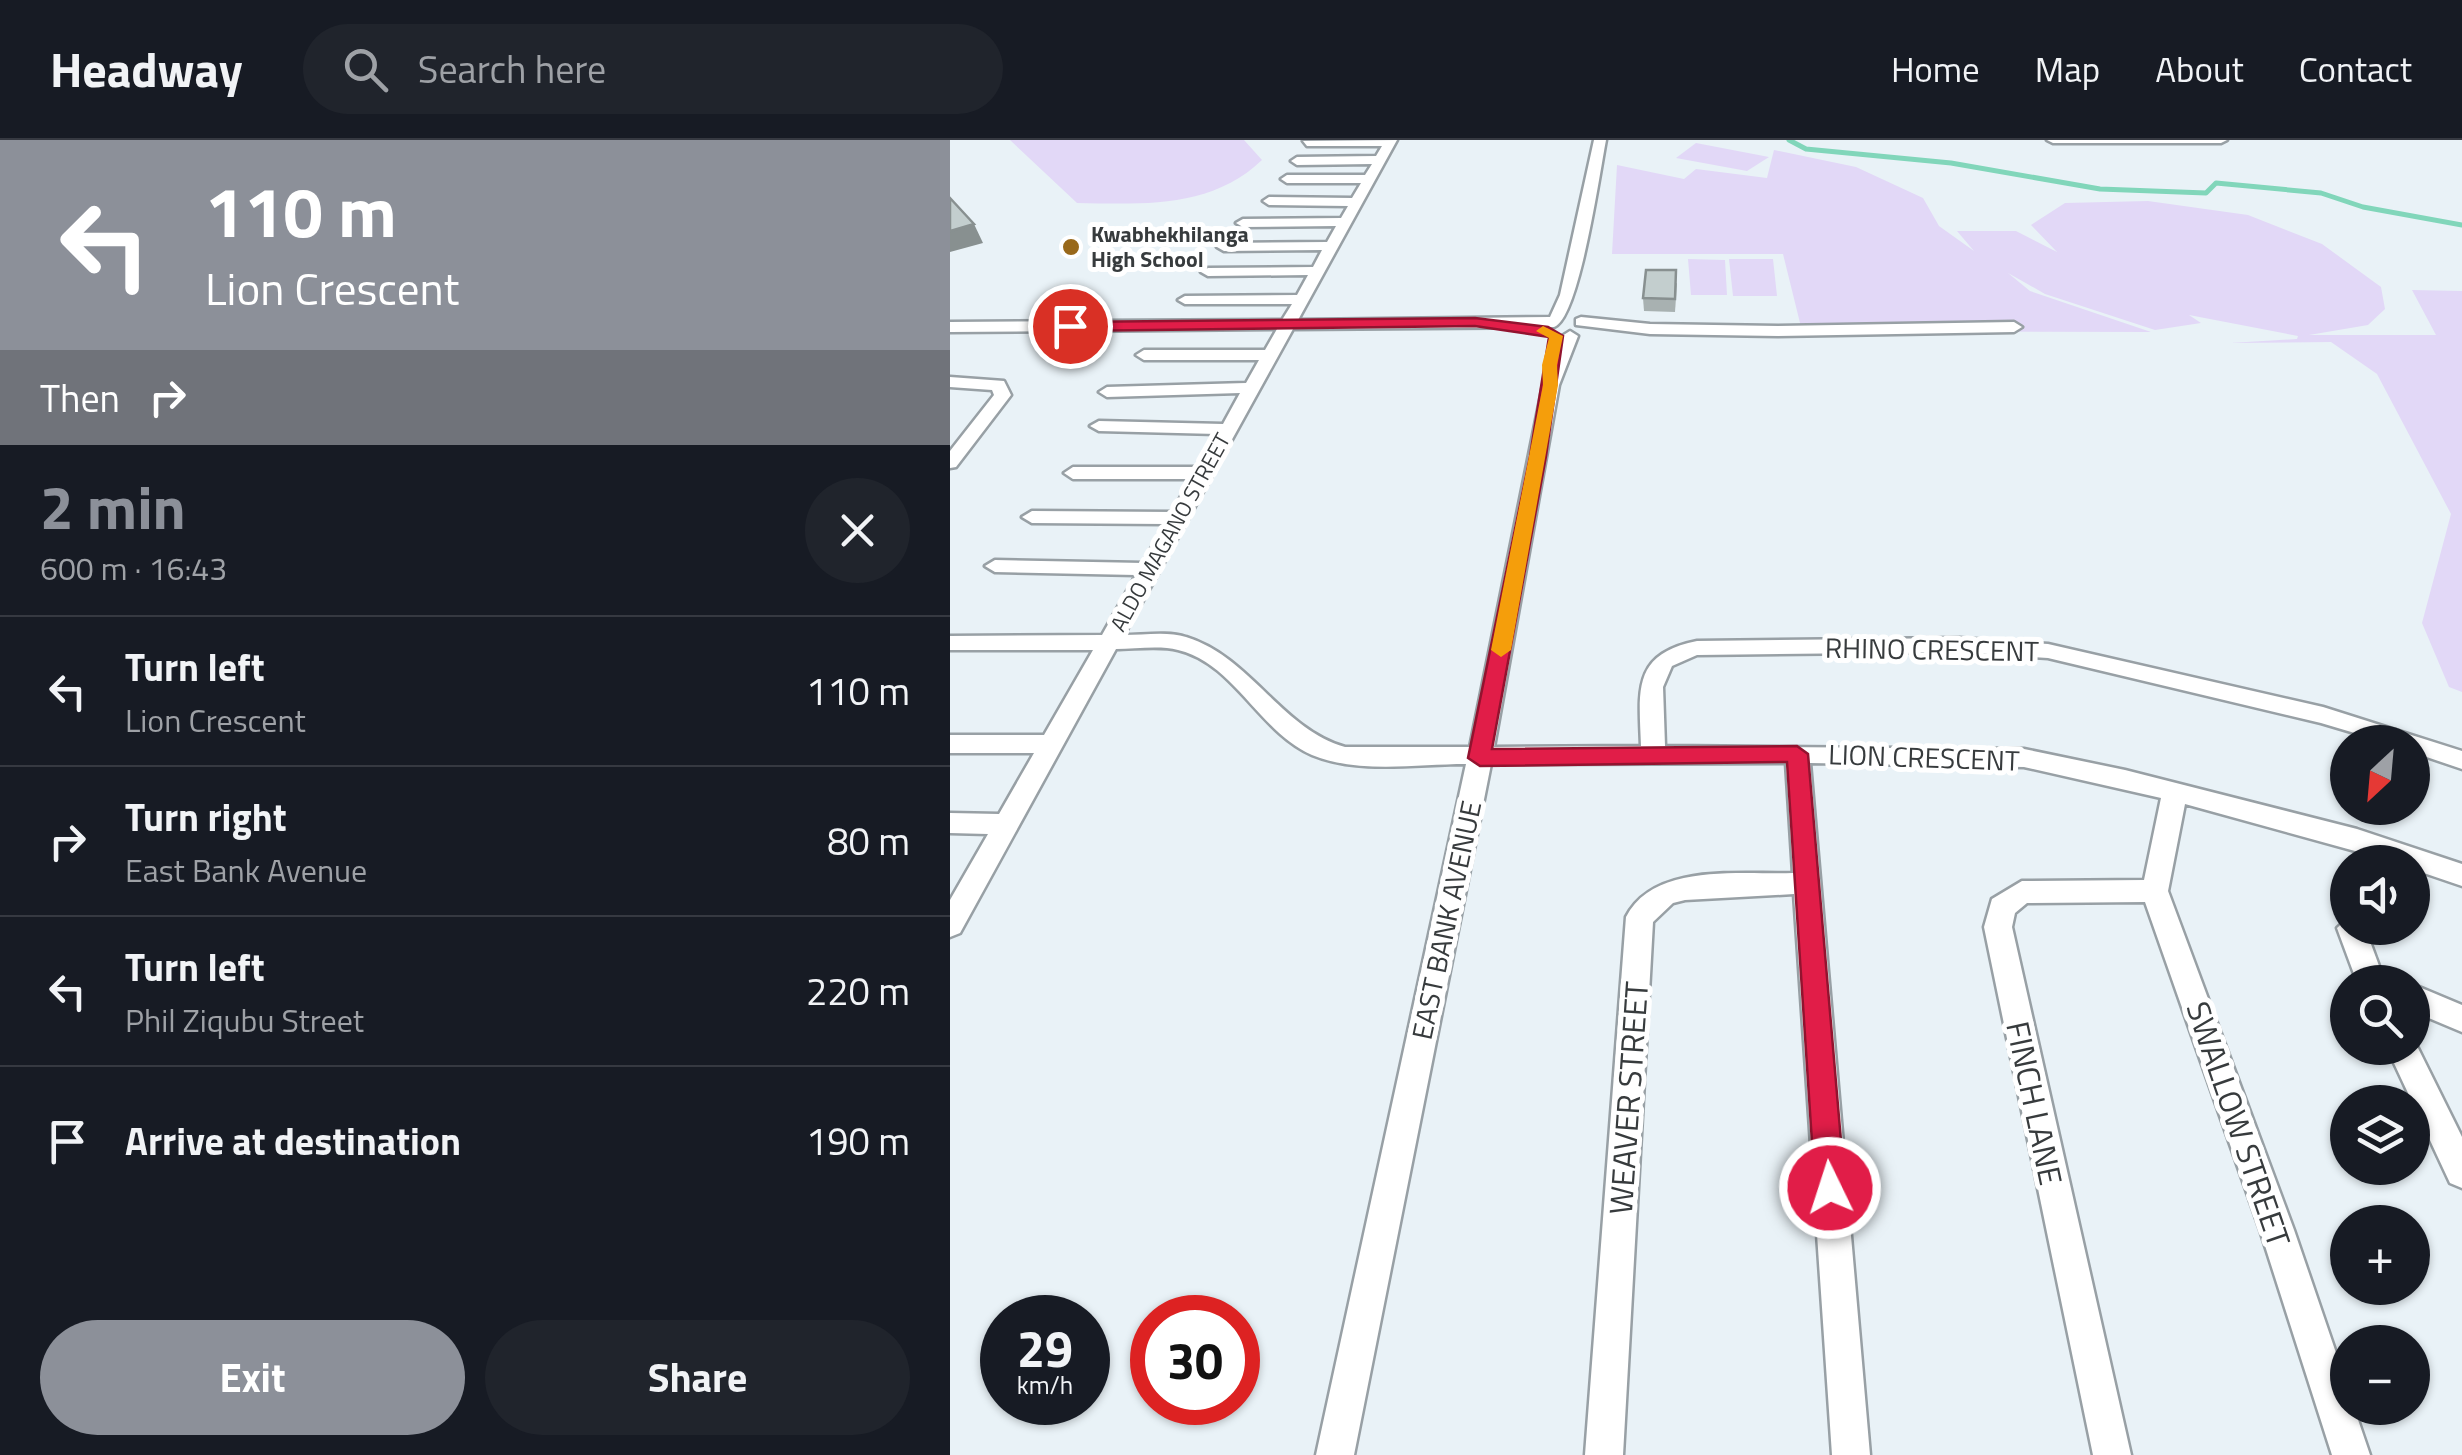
<!DOCTYPE html>
<html lang="en">
<head>
<meta charset="utf-8">
<style>
	body { margin:0; font-family:"Titillium Web",sans-serif; background:#20242c; color:#f1f3f6; height:100vh; display:flex; flex-direction:column; font-size:38px; white-space:nowrap }
	* { box-sizing:border-box; margin:0 }
	p { font-size:32px; color:#9ea1a6 }
	.icon { flex:none; width:55px; height:55px; fill:none; stroke:currentColor; stroke-width:2; stroke-linecap:round; stroke-linejoin:round }
	.map { position:relative; flex:1; overflow:hidden }
	.drawer { display:flex; flex-direction:column; background:#171b24; width:950px }
	.drawer>* { flex:none }
	.top-card { background:#8c9099; color:#fff; overflow:hidden }
	.needle { width:65px; rotate:206deg }
	.controls { position:absolute; left:1380px; top:585px; display:grid; gap:20px }
	.controls a { display:grid; place-items:center; width:100px; height:100px; border-radius:50%; background:#171b24; box-shadow:0 2px 8px #0004; font-size:50px }
	.speed { position:absolute; left:30px; top:1155px; display:flex; gap:20px; font-size:50px; font-weight:700; text-align:center }
	.speed>* { display:grid; place-content:center; width:130px; height:130px; border-radius:50%; background:#171b24; box-shadow:0 2px 8px #0004; line-height:1 }
	.speed small { font-size:25px; font-weight:400 }
	.speed .limit { border:15px solid #d22; background:#fff; color:#111 }
	.pin { position:absolute; display:grid; place-items:center; width:85px; height:85px; color:#fff; margin:-42px; border:5px solid #fff; border-radius:50%; box-shadow:0 2px 10px #0007 }
	.me { position:absolute; width:110px; margin:-55px; rotate:356deg; stroke-linejoin:round; filter:drop-shadow(0 0 8px #0008) }
	.turn { display:flex; align-items:center; gap:35px; height:210px; padding:0 40px; font-size:45px }
	.turn .icon { width:130px; height:130px; stroke-width:2.5 }
	.turn b { display:block; font-size:70px; line-height:85px }
	.then { display:flex; align-items:center; height:95px; padding:0 40px; background:#0003; gap:20px; font-size:38px }
	.round { display:grid; place-items:center; flex:none; width:105px; height:105px; border-radius:52px; background:#20242c }
	.headline { display:flex; align-items:center; justify-content:space-between; height:170px; padding:0 40px }
	h1 { font-size:60px; font-weight:700; line-height:75px; color:#8c9099 }
	.primary-button { display:flex; gap:20px; margin-top:auto; padding:20px 40px }
	.primary-button a { flex:1; height:115px; border-radius:60px; background:#8c9099; color:#fff; font-size:40px; font-weight:700; line-height:115px; text-align:center }
	.primary-button a+a { background:#20242c; color:#f1f3f6 }
	ul { padding:0; list-style:none }
	li { display:flex; align-items:center; gap:30px; height:150px; padding:0 40px; border-top:2px solid #363941 }
	li div { flex:1 }
	li b { display:block; font-size:38px }
	li em { font-style:normal }
	header { display:flex; align-items:center; gap:60px; box-sizing:border-box; height:140px; padding:0 50px; background:#171b24; border-bottom:2px solid #363941 }
	header strong { font-size:48px }
	nav { display:flex; gap:55px; margin-inline-start:auto; font-size:35px }
	.search { width:700px; height:90px; background:#20242c; display:flex; align-items:center; gap:25px; box-sizing:border-box; padding:0 35px; border-radius:55px; color:#9ea1a6; font-size:38px }
	main { display:flex; flex:1; min-height:0 }
	.map>svg:first-child { display:block }
</style>
</head>
<body>
<header>
<strong>Headway</strong>
<div class="search"><svg class="icon" aria-label="search" viewBox="0 0 24 24"><circle cx="10" cy="10" r="6"/><path d="M15 15l6 6"/></svg>Search here</div>
<nav><a>Home</a><a>Map</a><a>About</a><a>Contact</a></nav>
</header>
<main>
<section class="drawer">
<div class="top-card">
<div class="turn"><svg class="icon" aria-label="left" viewBox="0 0 24 24"><path d="M17 20v-9H6M10 6l-5 5 5 5"/></svg><div><b>110 m</b>Lion Crescent</div></div>
<div class="then">Then<svg class="icon" aria-label="right" viewBox="0 0 24 24"><path d="M7 20v-9h11M14 6l5 5-5 5"/></svg></div>
</div>
<div class="headline"><div><h1>2 min</h1><p>600 m · 16:43</p></div><a class="round"><svg class="icon" aria-label="close" viewBox="0 0 24 24"><path d="M6 6l12 12M18 6L6 18"/></svg></a></div>
<ul>
<li><svg class="icon" aria-label="left" viewBox="0 0 24 24"><path d="M17 20v-9H6M10 6l-5 5 5 5"/></svg><div><b>Turn left</b><p>Lion Crescent</p></div><em>110 m</em></li>
<li><svg class="icon" aria-label="right" viewBox="0 0 24 24"><path d="M7 20v-9h11M14 6l5 5-5 5"/></svg><div><b>Turn right</b><p>East Bank Avenue</p></div><em>80 m</em></li>
<li><svg class="icon" aria-label="left" viewBox="0 0 24 24"><path d="M17 20v-9H6M10 6l-5 5 5 5"/></svg><div><b>Turn left</b><p>Phil Ziqubu Street</p></div><em>220 m</em></li>
<li><svg class="icon" aria-label="arrive" viewBox="0 0 24 24"><path d="M6 21V4h12l-3 4 3 4H6"/></svg><div><b>Arrive at destination</b></div><em>190 m</em></li>
</ul>
<div class="primary-button"><a>Exit</a><a>Share</a></div>
</section>
<div class="map">
<svg width="1512" height="1315" viewBox="0 0 1512 1315">
	<rect width="100%" height="100%" fill="#e9f2f7"/>
	<g fill="#e2d8f7">
		<path d="M60,0h234l18,20c-51,49 -120,44 -185,43z"/>
		<path d="M746,3l73,14 -22,14 -71,-13z"/>
		<path d="M824,10l82,17 67,31 16,28 35,25 -17,-20h59l41,21 -26,-27 34,-22 83,-2 100,14 74,29 59,43 4,22 -17,16 -59,10h127l-24,-45 50,1v401l-13,-5 -27,-64 29,-109 -74,-140 -46,-32 -101,1 67,-4 1,-3 -109,-21 12,8 -46,7 -110,-36 -37,-21 22,18 121,41 -349,-1 -19,-77h-171l5,-89 67,14 12,-10 71,9z"/>
		<path d="M738,119l37,1 2,35h-36z"/>
		<path d="M779,119h44l4,37h-44z"/>
	</g>
	<g fill="none" stroke-linecap="round" stroke-linejoin="round">
		<path stroke="#81d6ba" stroke-width="5" d="M839,0l17,9 145,14 149,26 106,4 10,-10 105,10 42,14 99,18"/>
		<defs>
			<g id="minor">
				<path d="M447,0l-99,180 252,-3 10,-22 34,-155h12c-6,31 -27,179 -52,187l-261,2 -169,306c19,0 44,-4 62,2 65,20 94,91 159,110h125l73,-362 19,-49 8,-5 8,5 -19,49 -65,362 147,-1c-2,-56 -9,-92 56,-105l262,-3 89,6 275,63 139,44v18l-50,-17v-10h-27l-64,-19 -273,-65 -89,-6 -262,3 -25,11 -9,21 2,59 359,3 101,21 232,59 105,35v22l-50,-17v-7h-17l-210,-58 -17,87 126,339 54,158v20h6l16,47h-38l-72,-225 -115,-328 -118,1 -12,10 -3,14 119,528h-38l-109,-528 8,-28 30,-18 122,-1 17,-82 -137,-31 -214,-4 60,692h-38l-38,-561 -109,6 -12,3 -20,19 -30,533h-38l41,-538c28,-55 116,-42 167,-44l-7,-110 -295,1 -137,691h-38l150,-691c-49,0 -108,10 -154,-9 -52,-22 -78,-92 -134,-105 -18,-5 -43,-1 -62,-1l-156,284 -10,4v-37l38,-66 -38,-1v-20l49,1 35,-61h-84v-18h94l49,-85h-143v-14l152,-1 34,-60 -141,-3 -10,-6 10,-6 148,3 22,-39 -133,-1 -10,-6 10,-6 140,1 19,-33h-118l-9,-6 9,-6h125l19,-33 -118,-3 -9,-5 9,-5 124,3 17,-31 -133,4 -8,-5 8,-5 139,-4 13,-23h-115l-8,-5 8,-5h121l12,-21 -327,3v-10l332,-2 10,-16h-107l-7,-4 7,-4 112,-1 11,-20 -100,1 -7,-4 7,-4 105,-1 9,-17 -98,1 -7,-4 7,-4 103,-1 9,-16 -93,1 -7,-4 7,-4 98,-1 7,-12 -79,-1 -6,-4 6,-4 83,1 9,-15h-74l-6,-4 6,-4h78l7,-11 -75,1 -6,-4 6,-4 79,-1 6,-10h-75l-4,-5z"/>
				<path d="M1097,0h180l-6,3h-168z"/>
				<path d="M631,177l69,7 128,2 236,-4 8,5 -8,5 -236,4 -128,-2 -74,-9v-6z"/>
				<path d="M0,237l54,4 7,14 -55,72 -6,1v-17l44,-56 -2,-5 -42,-3z"/>
				<path d="M1398,778v10h17l20,54h-28l-20,-54z"/>
				<path d="M1462,844l50,21v27l-50,-21z"/>
				<path d="M1463,898l49,99v51l-12,-5 -63,-135h25z"/>
			</g>
		</defs>
		<use href="#minor" stroke="#98a0a5" stroke-width="5"/>
		<use href="#minor" fill="#fff" fill-rule="evenodd"/>
	</g>
	<path fill="#a8b1b1" d="M727,143l-2,29 -31,-1 -1,-13z"/>
	<path fill="#889090" d="M24,84l9,19 -33,9v-21z"/>
	<g fill="#c3cece" stroke="#889090" stroke-width="2.5">
		<path d="M0,58l24,26 -24,7z"/>
		<path d="M696,130h30l-1,29 -32,-1z"/>
	</g>
	<path fill="#e11d48" stroke="#92132f" stroke-width="2.5" d="M525,178l73,9 15,9 -17,120 -54,293 305,-3 11,8 37,434 -4,11 -11,4 -11,-4 -4,-11 -28,-426 -307,4 -12,-8 62,-302 19,-119 -74,-11 -405,5 -7,-5 7,-4z"/>
	<path fill="#f59e0b" d="M593,186l20,10 -6,29 1,20 -47,265 -10,7 -10,-7 52,-265 -1,-20 7,-27 -13,-7z"/>
	<circle fill="#98681a" stroke="#fff" stroke-width="4" cx="121" cy="107" r="10"/>
	<g text-anchor="middle" dominant-baseline="central" stroke-width="10" stroke-linejoin="round" paint-order="stroke">
		<g font-size="22" font-weight="bold" fill="#373b3d" stroke="#fff" text-anchor="start">
			<text x="141" y="94">Kwabhekhilanga<tspan x="141" dy="25">High School</tspan></text>
		</g>
		<g font-size="22" fill="#373b3d" stroke="#fff">
			<text transform="translate(220 392) rotate(-61)">ALDO MAGANO STREET</text>
		</g>
		<g font-size="28" fill="#373b3d" stroke="#fff">
			<text transform="translate(982 509) rotate(1)">RHINO CRESCENT</text>
			<text transform="translate(974 617) rotate(2)">LION CRESCENT</text>
			<text transform="translate(496 780) rotate(-78)">EAST BANK AVENUE</text>
		</g>
		<g font-size="32" fill="#373b3d" stroke="#fff">
			<text transform="translate(678 958) rotate(-86)">WEAVER STREET</text>
			<text transform="translate(1085 963) rotate(78)">FINCH LANE</text>
			<text transform="translate(1289 984) rotate(71)">SWALLOW STREET</text>
		</g>
	</g>
</svg>
<div class="controls">
<a><svg class="needle" viewBox="-14 -14 28 28"><path d="M0-13l5 13h-10z" fill="#e53935"/><path d="M0 13l5-13h-10z" fill="#9ea1a6"/></svg></a>
<a><svg class="icon" aria-label="sound" viewBox="0 0 24 24"><path d="M4 9h4l5-4v14l-5-4H4zM17 9q2 3 0 6"/></svg></a>
<a><svg class="icon" aria-label="search" viewBox="0 0 24 24"><circle cx="10" cy="10" r="6"/><path d="M15 15l6 6"/></svg></a>
<a><svg class="icon" aria-label="layers" viewBox="0 0 24 24"><path d="M12 4l9 5-9 5-9-5zM3 14l9 5 9-5"/></svg></a>
<a>+</a>
<a>−</a>
</div>
<div class="speed"><div>29<small>km/h</small></div><div class="limit">30</div></div>
<div class="pin" style="left:120px;top:186px;background:#d93025"><svg class="icon" aria-label="arrive" viewBox="0 0 24 24"><path d="M6 21V4h12l-3 4 3 4H6"/></svg></div>
<svg class="me" style="left:880px;top:1048px" viewBox="-20 -20 40 40"><circle r="17" fill="#e11d48" stroke="#fff" stroke-width="3"/><path d="M0-11L8 9 0 5-8 9z" fill="#fff"/></svg>
</div>
</main>
</body>
</html>
